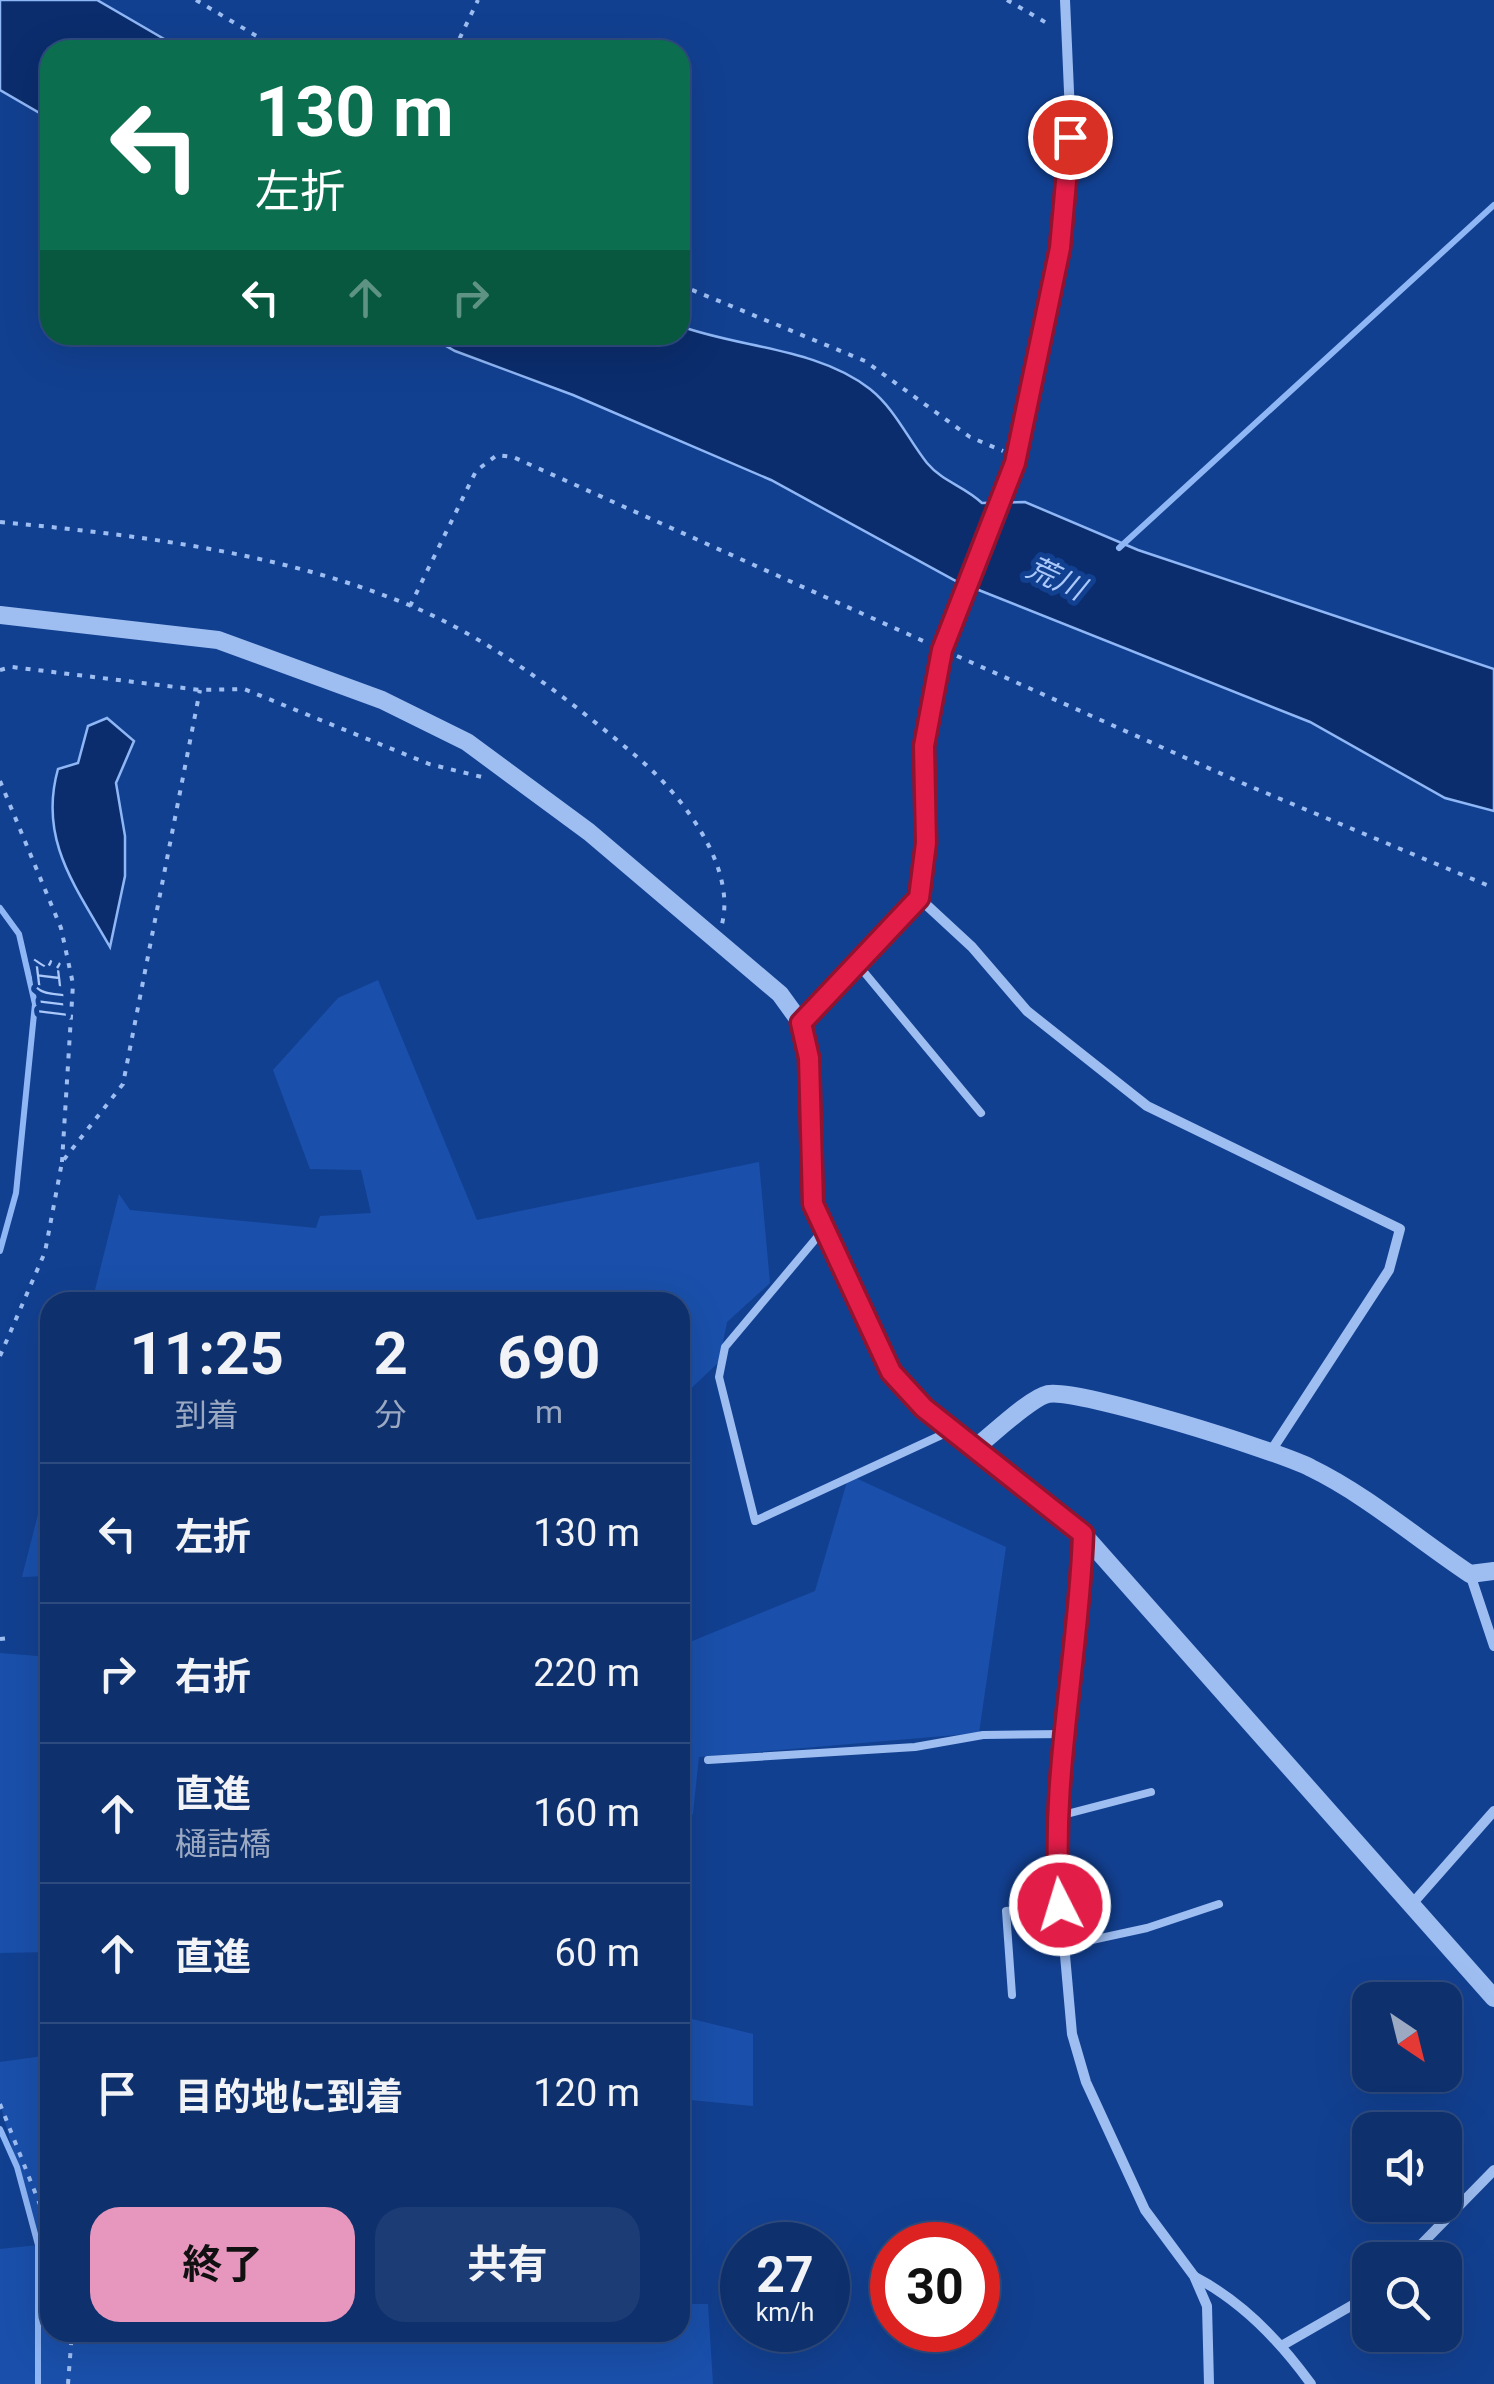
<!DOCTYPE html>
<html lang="ja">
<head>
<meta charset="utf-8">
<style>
	body { margin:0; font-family:Roboto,"Noto Sans JP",sans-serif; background:#1c3c75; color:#f1f3f6; height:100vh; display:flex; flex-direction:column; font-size:38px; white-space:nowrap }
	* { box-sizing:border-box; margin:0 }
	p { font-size:32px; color:#9ba9c2 }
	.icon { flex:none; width:55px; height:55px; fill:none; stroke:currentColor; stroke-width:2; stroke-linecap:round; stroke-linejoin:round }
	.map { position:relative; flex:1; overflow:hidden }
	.panel { position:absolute; left:40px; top:1292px; width:650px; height:1050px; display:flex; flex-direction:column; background:#0e306d; border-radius:30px; box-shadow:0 10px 40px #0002,0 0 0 2px #2e4b80 }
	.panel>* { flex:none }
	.guide { position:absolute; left:40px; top:40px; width:650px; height:305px; border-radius:30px; box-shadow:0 10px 40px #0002,0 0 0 2px #2e4b80; background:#0b6e4f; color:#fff; overflow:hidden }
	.needle { width:65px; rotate:145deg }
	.buttons { position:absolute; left:1352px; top:1982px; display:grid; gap:20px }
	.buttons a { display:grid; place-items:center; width:110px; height:110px; border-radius:20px; background:#0e306d; box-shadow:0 10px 40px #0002,0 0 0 2px #2e4b80; font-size:50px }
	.speed { position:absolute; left:720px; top:2222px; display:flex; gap:20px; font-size:50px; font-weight:700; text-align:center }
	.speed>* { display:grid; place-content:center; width:130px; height:130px; border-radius:50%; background:#0e306d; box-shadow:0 10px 40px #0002,0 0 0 2px #2e4b80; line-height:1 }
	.speed small { font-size:25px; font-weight:400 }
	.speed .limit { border:15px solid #d22; background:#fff; color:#111 }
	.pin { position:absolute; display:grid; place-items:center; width:85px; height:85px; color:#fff; margin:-42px; border:5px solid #fff; border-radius:50%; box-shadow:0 2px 10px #0007 }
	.me { position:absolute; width:110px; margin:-55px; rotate:355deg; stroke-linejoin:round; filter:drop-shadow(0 0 8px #0008) }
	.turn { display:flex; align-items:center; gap:35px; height:210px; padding:0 50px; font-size:45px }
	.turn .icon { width:130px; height:130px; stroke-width:2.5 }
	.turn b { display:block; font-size:70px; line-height:85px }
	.lanes { display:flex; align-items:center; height:95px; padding:0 50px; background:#0003; justify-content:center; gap:50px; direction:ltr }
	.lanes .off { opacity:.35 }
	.eta { display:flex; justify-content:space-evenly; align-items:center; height:170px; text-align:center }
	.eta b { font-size:60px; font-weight:700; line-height:70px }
	.button { display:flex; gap:20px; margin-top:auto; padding:20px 50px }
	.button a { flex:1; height:115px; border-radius:30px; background:#e797bd; color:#111; font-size:40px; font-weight:700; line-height:115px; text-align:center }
	.button a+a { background:#1c3c75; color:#f1f3f6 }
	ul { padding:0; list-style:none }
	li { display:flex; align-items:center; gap:30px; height:140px; padding:0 50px; border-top:2px solid #2e4b80 }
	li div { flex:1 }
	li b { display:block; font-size:38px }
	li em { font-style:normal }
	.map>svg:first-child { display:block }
</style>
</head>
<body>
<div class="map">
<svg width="1494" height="2384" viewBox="0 0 1494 2384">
	<rect width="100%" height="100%" fill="#124091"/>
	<g fill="#1a50ab">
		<path d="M378,980l99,240 282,-58 11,121 -43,39 -8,40 -39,37v-97h-588l27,-108 11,16 186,18 4,-12 51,-3 -10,-43 -51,-1 -37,-99 65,-72z"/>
		<path d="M50,1467v109l-28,1z"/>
		<path d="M849,1475l157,72 -27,186 -280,24 -6,57 -13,-1v-167l135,-55z"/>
		<path d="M0,1653l50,4v295l-50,1z"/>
		<path d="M680,2016l73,18v72l-73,-7z"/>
		<path d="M50,2055v277h630v-28h28l5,80h-713v-135l38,-4 -38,-142v-41z"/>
	</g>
	<g fill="#0b2d6d" stroke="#90b7f5" stroke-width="2.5">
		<path d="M0,0h97l86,50h-133v69l-50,-29z"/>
		<path d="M680,326c60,22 138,22 190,63 25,20 38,50 57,74 16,19 37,23 55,40l43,-1 113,48 356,119v142l-49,-13 -135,-76 -354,-141 -185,-101 -198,-85 -118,-44 -28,-16h253z"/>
		<path d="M107,718l27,23 -18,42 9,53v40l-15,71c-34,-60 -72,-107 -52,-178l20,-6 10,-37z"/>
	</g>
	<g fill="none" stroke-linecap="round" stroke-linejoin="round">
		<g stroke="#90b7f5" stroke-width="6">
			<path d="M1119,548l375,-343"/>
			<path d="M0,908l19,26 16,70 -19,189 -16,58"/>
			<path d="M0,2129l17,38 21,78v139"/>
		</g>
		<g stroke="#9ebef2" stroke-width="4" stroke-dasharray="5 8" stroke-linecap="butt">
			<path d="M196,0l84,50"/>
			<path d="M1007,0l43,25"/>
			<path d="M454,50l24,-50"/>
			<path d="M680,285l185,76 105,76 33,14"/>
			<path d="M0,522c138,13 279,30 409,83 84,35 158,93 227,151 42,35 101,108 86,168"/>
			<path d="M410,606l66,-135 21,-16 16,2 417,187"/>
			<path d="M957,656l285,127 252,105"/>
			<path d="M0,670l12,-3 188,23 44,-1 185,75 53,13"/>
			<path d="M0,781l61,147 12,56 -11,178"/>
			<path d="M0,1356l45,-104 17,-90 61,-78 77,-394"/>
			<path d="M0,1639l11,-1"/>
			<path d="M0,2104l50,126"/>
			<path d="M68,2384l4,-52"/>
		</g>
		<g stroke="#9ebef2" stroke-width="8">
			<path d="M859,966l122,147"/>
			<path d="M824,1229l-99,118 -6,30 36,144 193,-89"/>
			<path d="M708,1760l207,-13 68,-12 83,-1"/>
			<path d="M1059,1816l92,-24"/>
			<path d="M1064,1946l83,-18 72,-24"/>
			<path d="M1012,1995l-6,-84 54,-6"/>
		</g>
		<g stroke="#9ebef2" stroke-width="10">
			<path d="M919,898l53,49 55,64 120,95 253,123 -11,41 -118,181"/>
			<path d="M801,1023l118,-125 7,-55 -2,-97 18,-96 73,-187 45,-215 11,-111 -6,-137"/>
			<path d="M1083,1535l-27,319 16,180 14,48 59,128 49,66 13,30 2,78"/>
			<path d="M1470,1574l24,72"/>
			<path d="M1412,1904l82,-93"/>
			<path d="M1406,2260l88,-90"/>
			<path d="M1195,2277c48,25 85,64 116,107"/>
			<path d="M1283,2345l87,-50"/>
		</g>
		<g stroke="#9ebef2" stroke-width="18">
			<path d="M0,615l218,25 164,60 85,42 122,90 191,162 21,29 8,36 4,145 78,168 33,36 159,126 411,464"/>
			<path d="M975,1448c17,-13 55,-50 73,-54 30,-6 230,57 263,74 54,26 108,72 159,106l24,-3"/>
		</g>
	</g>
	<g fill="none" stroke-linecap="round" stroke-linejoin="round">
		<defs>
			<path id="route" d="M1060,1905c-11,-124 19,-247 23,-371l-159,-126 -33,-36 -78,-168 -4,-146 -8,-35 118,-125 7,-55 -2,-97 18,-96 73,-187 45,-215 10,-111"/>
		</defs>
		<use href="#route" stroke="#92132f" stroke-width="25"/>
		<use href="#route" stroke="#e11d48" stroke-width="18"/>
	</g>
	<g text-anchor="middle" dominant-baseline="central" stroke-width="10" stroke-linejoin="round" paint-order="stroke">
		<g font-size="30" font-style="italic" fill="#aac8f9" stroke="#124091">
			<text transform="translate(1056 578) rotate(25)">荒川</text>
			<text transform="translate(49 985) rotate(83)">江川</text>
		</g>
	</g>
</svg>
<div class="buttons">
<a><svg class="needle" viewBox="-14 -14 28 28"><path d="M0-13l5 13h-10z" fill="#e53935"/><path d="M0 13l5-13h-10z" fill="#9ba9c2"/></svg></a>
<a><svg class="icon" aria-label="sound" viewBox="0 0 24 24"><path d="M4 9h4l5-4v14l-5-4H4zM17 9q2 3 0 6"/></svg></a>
<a><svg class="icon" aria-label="search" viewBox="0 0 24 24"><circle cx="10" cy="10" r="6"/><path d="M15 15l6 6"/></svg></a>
</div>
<div class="speed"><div>27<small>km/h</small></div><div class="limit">30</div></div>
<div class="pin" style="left:1070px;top:137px;background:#d93025"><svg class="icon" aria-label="arrive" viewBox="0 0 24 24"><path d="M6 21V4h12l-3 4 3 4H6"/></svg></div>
<svg class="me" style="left:1060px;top:1905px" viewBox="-20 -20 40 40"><circle r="17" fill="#e11d48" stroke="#fff" stroke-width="3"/><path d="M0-11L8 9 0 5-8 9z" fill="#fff"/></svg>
<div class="guide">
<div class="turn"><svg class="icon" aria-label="left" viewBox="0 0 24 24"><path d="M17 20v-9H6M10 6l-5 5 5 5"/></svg><div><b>130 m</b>左折</div></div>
<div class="lanes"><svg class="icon" aria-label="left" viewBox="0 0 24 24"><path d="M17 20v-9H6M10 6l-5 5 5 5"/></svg><svg class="icon off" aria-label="ahead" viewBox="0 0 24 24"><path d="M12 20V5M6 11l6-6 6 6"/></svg><svg class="icon off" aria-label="right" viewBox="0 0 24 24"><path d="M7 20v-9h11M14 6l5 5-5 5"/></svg></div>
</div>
<section class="panel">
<div class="eta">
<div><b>11:25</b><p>到着</p></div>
<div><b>2</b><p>分</p></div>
<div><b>690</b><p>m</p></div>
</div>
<ul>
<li><svg class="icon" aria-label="left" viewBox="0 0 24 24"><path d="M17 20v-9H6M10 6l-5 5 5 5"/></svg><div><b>左折</b></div><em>130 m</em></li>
<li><svg class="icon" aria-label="right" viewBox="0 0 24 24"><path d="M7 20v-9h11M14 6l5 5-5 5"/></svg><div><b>右折</b></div><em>220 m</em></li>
<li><svg class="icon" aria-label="ahead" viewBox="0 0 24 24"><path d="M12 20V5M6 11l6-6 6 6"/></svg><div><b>直進</b><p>樋詰橋</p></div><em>160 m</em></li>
<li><svg class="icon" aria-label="ahead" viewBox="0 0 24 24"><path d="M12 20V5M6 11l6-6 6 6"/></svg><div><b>直進</b></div><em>60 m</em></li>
<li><svg class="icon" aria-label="arrive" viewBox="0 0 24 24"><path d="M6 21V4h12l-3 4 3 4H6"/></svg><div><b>目的地に到着</b></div><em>120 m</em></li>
</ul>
<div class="button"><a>終了</a><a>共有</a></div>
</section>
</div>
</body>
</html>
